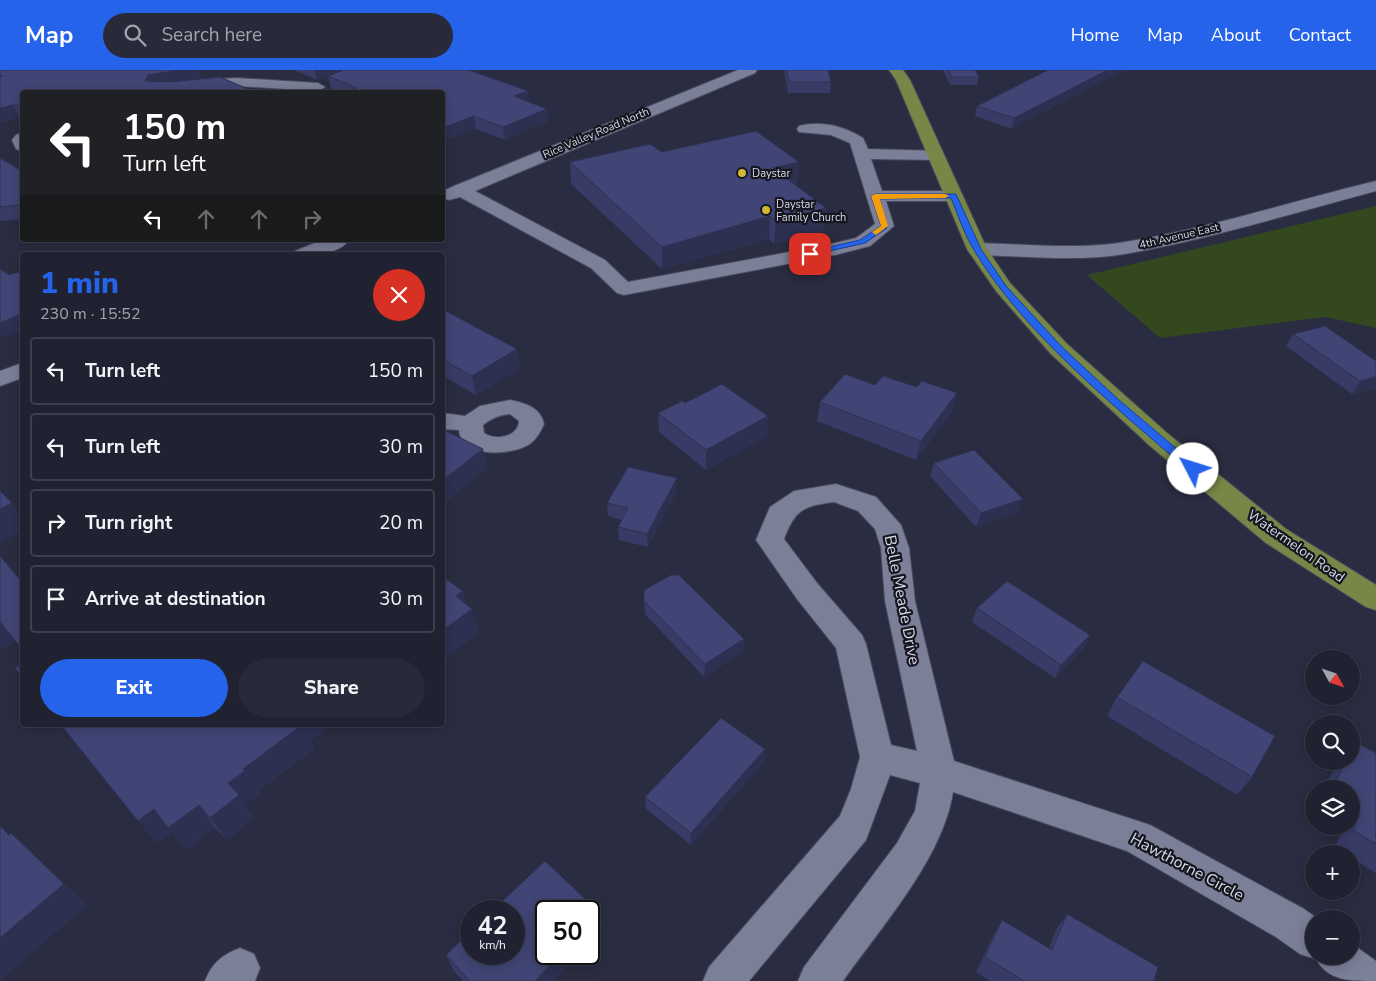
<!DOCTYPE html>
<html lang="en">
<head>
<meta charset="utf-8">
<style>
	body { margin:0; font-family:"Nunito Sans",sans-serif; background:#282a39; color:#f1f3f6; height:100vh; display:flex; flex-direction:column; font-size:19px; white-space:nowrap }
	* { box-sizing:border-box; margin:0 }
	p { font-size:16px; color:#a2a4ab }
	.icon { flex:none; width:28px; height:28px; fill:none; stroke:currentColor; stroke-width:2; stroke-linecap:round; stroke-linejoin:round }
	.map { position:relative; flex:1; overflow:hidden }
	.details { position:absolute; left:20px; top:182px; width:425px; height:475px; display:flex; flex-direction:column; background:#202231; border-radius:5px; box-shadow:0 2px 12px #0003,0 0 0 1px #3d3f4d }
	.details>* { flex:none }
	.hud { position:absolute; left:20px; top:20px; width:425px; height:152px; border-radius:5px; box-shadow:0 2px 12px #0003,0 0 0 1px #3d3f4d; background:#202124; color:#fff; overflow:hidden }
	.needle { width:32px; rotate:130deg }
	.controls { position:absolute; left:1305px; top:580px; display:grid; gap:10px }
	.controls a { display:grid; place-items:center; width:55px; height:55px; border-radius:50%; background:#202231; box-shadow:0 2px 12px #0003,0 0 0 1px #3d3f4d; font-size:25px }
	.speed { position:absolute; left:460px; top:830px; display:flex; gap:10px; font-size:25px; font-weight:700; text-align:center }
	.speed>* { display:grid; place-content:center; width:65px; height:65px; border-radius:50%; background:#202231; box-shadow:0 2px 12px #0003,0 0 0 1px #3d3f4d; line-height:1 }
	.speed small { font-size:12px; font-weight:400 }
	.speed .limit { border:2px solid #111; border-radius:8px; background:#fff; color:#111 }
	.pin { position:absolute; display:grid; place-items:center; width:42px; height:42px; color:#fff; margin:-21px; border-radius:10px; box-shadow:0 2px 8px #0006 }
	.me { position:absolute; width:55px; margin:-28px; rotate:310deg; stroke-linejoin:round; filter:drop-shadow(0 0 4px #0008) }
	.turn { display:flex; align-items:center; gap:18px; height:105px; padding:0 20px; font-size:22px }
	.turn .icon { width:65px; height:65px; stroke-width:2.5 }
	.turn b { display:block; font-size:35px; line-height:42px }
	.lanes { display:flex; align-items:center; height:48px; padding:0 20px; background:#0003; justify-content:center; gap:25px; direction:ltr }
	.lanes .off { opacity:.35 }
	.round { display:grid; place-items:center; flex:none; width:52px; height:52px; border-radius:26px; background:#282a39 }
	.head { display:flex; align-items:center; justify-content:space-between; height:85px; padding:0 20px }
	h1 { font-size:30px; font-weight:800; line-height:38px; color:#2563eb }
	.primary-button { display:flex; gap:10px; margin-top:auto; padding:10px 20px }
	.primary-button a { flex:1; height:58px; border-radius:30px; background:#2563eb; color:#fff; font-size:20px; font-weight:800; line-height:58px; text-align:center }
	.primary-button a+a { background:#282a39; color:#f1f3f6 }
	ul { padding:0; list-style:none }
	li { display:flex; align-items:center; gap:15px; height:68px; margin:0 10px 8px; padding:0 10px; border:2px solid #3d3f4d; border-radius:5px }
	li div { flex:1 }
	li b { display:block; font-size:19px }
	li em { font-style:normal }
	header { display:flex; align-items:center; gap:30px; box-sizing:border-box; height:70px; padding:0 25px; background:#2563eb; color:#fff }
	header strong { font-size:24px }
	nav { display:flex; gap:28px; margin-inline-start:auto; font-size:18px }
	.search { width:350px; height:45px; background:#282a39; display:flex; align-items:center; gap:12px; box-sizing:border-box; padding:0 18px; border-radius:28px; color:#a2a4ab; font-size:19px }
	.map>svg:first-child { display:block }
</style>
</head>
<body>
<header>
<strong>Map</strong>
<div class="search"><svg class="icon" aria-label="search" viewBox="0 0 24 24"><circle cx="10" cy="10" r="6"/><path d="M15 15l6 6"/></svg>Search here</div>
<nav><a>Home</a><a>Map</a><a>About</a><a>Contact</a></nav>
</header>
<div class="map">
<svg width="1376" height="911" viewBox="0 0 1376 911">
	<rect width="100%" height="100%" fill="#2a2d41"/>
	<path fill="#33481e" d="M1376,136v122l-51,-11 -165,21 -73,-63z"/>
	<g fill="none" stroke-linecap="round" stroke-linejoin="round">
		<defs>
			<g id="minor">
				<path d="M738,0h19l-2,3 -280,118 130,69 23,22 199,-37 29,-7 19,-14 -25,-81 -19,-8 -32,-3 -2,-3 2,-3c22,-6 45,0 64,12l5,11 74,2 2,4 -2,4 -6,1 -65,-1 11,32h72l6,1 3,4 -3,4 -6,1h-68l8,25 -24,20 -35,9 -211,40 -7,-2 -26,-25 -131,-71 -11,3 -7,-2 1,-7 11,-5z"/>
				<path d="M237,8l81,5 7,4 -7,4 -81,-5 -62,6h-24l2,-3 45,-9z"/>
				<path d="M22,63v18l-6,-2 -4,-9 4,-5z"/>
				<path d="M1376,111v10c-83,22 -166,48 -251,63 -48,8 -100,2 -148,1l-7,-2 -3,-4 3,-4 7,-2c48,1 100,7 148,-1 85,-14 168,-41 251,-61z"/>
				<path d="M322,170h27c-11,16 -40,15 -57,15l3,-4z"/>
				<path d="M22,293v15l-22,8v-15z"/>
				<path d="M510,330c14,3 31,7 34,24 -3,7 -7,14 -13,19 -17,13 -70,16 -72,-13l-17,-1v-16l23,3 15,-10zM510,344l9,7c-1,16 -23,20 -35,12l-1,-8c9,-7 16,-10 27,-11z"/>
				<path d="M836,414l40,13 25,28 8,23 6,53 39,160 196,64 154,84 14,10h-4v37h37v-13l25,18v20c-26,0 -48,0 -60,-22l-16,-5 -24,-17 -149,-86 -174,-59c-10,66 -72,135 -110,189h-45l6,-14 93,-124 18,-32 5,-28 -30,-8 -24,65 -117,141h-46l6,-14 131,-151 11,-27 9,-32 -24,-109 -39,-49 -41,-59 14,-33 24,-16zM834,432l24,9 17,18 6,19 4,53 32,150 -26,-6 -25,-101 -4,-9 -45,-52 -33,-44c11,-30 20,-33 50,-37z"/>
				<path d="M240,878l14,6 6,14 -5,13h-50c7,-18 17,-26 35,-33z"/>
			</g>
			<path id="major" d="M889,0h14l7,10 77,169 23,34 57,61 100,89 119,96 90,56v25l-10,-3 -100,-64 -117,-98 -98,-91 -55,-63 -29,-42 -71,-169z"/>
		</defs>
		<use href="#minor" stroke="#494b5c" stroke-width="2"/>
		<use href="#major" stroke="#494b5c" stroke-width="2"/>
		<use href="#minor" fill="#7b7f97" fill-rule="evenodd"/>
		<use href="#major" fill="#768747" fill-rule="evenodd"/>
	</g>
	<g fill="#383b65">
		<path d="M0,0h198l3,9 -179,13v25h-3l-19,6z"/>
		<path d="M294,0h47l-24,10z"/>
		<path d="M784,0h44l3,12 -1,11h-42z"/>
		<path d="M943,0h32l4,7 -2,8h-27z"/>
		<path d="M1048,0l-36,59 -37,-13 2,-10z"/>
		<path d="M328,6l201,26 20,19 -44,19 -29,-11 -34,12v-49h-101l-10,-4z"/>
		<path d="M662,82l137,10 -2,21 -3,1 30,46 -50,14 -5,-5 -107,30 -91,-85 -1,-22z"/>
		<path d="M0,88l22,13v48l-22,2z"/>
		<path d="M442,239l78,59 -44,27 -34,-20z"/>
		<path d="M1293,264l83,27v27l-24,6 -66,-48z"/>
		<path d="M875,315l42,2 35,25 -36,48 -99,-39 3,-19z"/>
		<path d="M685,333l82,33 -61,34 -47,-38 -1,-19z"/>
		<path d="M934,393l89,36 -5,13 -42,15 -46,-51z"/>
		<path d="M677,408v13l-29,56 -29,-7 -1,-13 4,-7 -14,-4 -1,-13z"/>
		<path d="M644,531l100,38 -1,13 -39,25 -59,-63z"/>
		<path d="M977,538l107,40 -29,30 -83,-56z"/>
		<path d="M1117,627l135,80 -15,18 -130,-79z"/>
		<path d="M61,655l249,16 4,8 -56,42 2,3 -15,11 9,13 -27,22 -12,-12 -29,22 -14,-18 -15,11z"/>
		<path d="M1355,672l21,11v120l-25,-15v-4h-6l-10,-7 6,-13 -12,-8h22v-37h-27l14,-28h13v-15z"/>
		<path d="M765,679l-1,13 -73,83 -45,-36 -1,-12z"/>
		<path d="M1314,739v8l-3,-2z"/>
		<path d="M545,791l55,52 2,16 -13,15v-33h-43v43h33l-26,27h-90l-10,-11 -7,-15 25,-24v23h43v-43h-22z"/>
		<path d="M1067,844l87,67h-164l-14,-9 17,-36 9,-16 47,28 7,-18z"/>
	</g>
	<g fill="#2e3052">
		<path d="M180,0h18l3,9 -51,13 -5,-11 3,-6z"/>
		<path d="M314,0h27l-24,10z"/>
		<path d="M1108,0h17l-113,59 2,-11z"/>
		<path d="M528,21l1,12 -15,-7z"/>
		<path d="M13,35l6,12 -19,6v-15z"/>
		<path d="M547,39l2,12 -44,19 -2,-13z"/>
		<path d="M474,46l2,13 -34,12v-13z"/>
		<path d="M799,92l-2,21 -26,7 2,-22z"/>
		<path d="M826,138l-2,22 -50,14 2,-23z"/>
		<path d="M770,146l-1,23 -107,30v-22z"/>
		<path d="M22,244v16l-21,8 -1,-2v-13z"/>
		<path d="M517,279l3,19 -44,27 -4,-19z"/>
		<path d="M1376,307v11l-24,6 8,-13z"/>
		<path d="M957,323l-5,19 -36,48 5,-19z"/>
		<path d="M768,346l-1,20 -61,34v-20z"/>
		<path d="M483,379l4,19 -45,37v-24z"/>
		<path d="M677,408v13l-29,56 -1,-13z"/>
		<path d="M1023,429l-5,13 -42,15 5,-14z"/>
		<path d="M12,433l10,15v13l-22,12v-34z"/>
		<path d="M463,521l5,21 4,-3 7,24 -37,28v-30l14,-35z"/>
		<path d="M0,552l16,19 -16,9z"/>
		<path d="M1090,565l-6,13 -29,30 6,-13z"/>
		<path d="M744,569l-1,13 -39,25 1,-13z"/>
		<path d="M299,655h33l-22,16 4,8 -56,42 2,3 -15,11 9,13 -27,22 -17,-22 18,-35 15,-14z"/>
		<path d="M765,679l-1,13 -73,83v-12z"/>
		<path d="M199,735l16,23 -29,22 -14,-18 -15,11 -19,-22 16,-12z"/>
		<path d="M11,763l76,72 -87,76v-43z"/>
		<path d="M600,843l2,16 -13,15v-19z"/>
		<path d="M561,884h18l-26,27h-18z"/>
	</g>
	<g fill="#414575" stroke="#2e3052">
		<path d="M0,0h180l-32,5 -3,6 25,1 50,-5 35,15h-233v15l-4,-2h-5l-13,3v-32h3l-3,-1z"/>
		<path d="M344,0h125l59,21 -14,5 33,13 -44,18 -29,-11 -32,12v-36h-97l12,-4 -29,-12z"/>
		<path d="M787,0h41l3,12h-42z"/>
		<path d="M948,0h27l4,7h-27z"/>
		<path d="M1048,0h60l-94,48 -37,-12z"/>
		<path d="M756,61l43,31 -26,6 53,40 -50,13 -6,-5 -108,31 -92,-85 80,-18 12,8z"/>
		<path d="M0,88l22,13v34l-22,2z"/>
		<path d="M0,199l9,6 9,-3 4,3v39l-22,9z"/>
		<path d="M442,239l75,40 -45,27 -30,-17z"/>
		<path d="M1325,256l51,35v16l-16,4 -67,-47z"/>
		<path d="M845,304l30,11 8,-9 34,11 5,-6 35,12 -36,48 -101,-39z"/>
		<path d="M722,314l46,32 -62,34 -48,-37 24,-12 3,2z"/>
		<path d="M442,359l41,20 -41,32z"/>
		<path d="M974,380l49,49 -42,14 -47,-50z"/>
		<path d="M628,397l49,11 -30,56 -29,-7 10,-19 -21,-5z"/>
		<path d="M0,421l12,12 -12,6z"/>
		<path d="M0,486l22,26v67l-22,-27z"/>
		<path d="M671,505h8l65,64 -39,25 -61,-63v-11z"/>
		<path d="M442,506l21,15 -7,5 16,13 -30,22z"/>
		<path d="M1007,511l83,54 -29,30 -84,-57z"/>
		<path d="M1143,591l132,75 -23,41 -135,-80z"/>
		<path d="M22,594v13l-7,-9z"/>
		<path d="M721,648l44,31 -74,84 -46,-36z"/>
		<path d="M61,655h241l-59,44 2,2 -17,12 11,12 -29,23 -11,-13 -31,23 -14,-19 -16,12z"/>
		<path d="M1355,672l21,11v91l-23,-14 6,-14 -8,-4v-23h-19l14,-28h5v-11z"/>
		<path d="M0,756l9,9 2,-2 53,51 -64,54z"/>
		<path d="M545,791l55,52 -11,12v-14h-43v43h15l-26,27h-65l-24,-26 25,-24v23h43v-43h-22z"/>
		<path d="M1067,844l91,53 -4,14h-130l-39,-24 17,-37 50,30z"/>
	</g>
	<path fill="#2563eb" stroke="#184099" d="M875,124h81l25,55 25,37 56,61 57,53 78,66v5h-8c-72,-63 -166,-138 -215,-221 -10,-16 -16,-35 -23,-52l-71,1 7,29 -22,15 -58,13v-4l53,-12 21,-14 -10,-30z"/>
	<path fill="#f59e0b" d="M875,124h70l4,2 -4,2 -65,1 8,27 -12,9 -4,-3 9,-6 -10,-30z"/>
	<g fill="#d2b635" stroke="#15161f" stroke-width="2">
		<circle cx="742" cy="103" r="5"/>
		<circle cx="766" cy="140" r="5"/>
	</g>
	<g text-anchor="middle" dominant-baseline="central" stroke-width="4.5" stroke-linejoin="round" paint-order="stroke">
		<g font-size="11" fill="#d5d7e4" stroke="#15161f">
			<text transform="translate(596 63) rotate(-23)">Rice Valley Road North</text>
			<text transform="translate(1179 166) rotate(-13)">4th Avenue East</text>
		</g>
		<g font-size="11" fill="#d5d7e4" stroke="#15161f" text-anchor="start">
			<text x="752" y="103">Daystar</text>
			<text x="776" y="134">Daystar<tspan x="776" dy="13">Family Church</tspan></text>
		</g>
		<g font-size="14" fill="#d5d7e4" stroke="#15161f">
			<text transform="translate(1296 476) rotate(35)">Watermelon Road</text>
		</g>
		<g font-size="16" fill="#d5d7e4" stroke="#15161f">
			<text transform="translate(902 530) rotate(79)">Belle Meade Drive</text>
			<text transform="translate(1187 797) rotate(28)">Hawthorne Circle</text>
		</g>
	</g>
</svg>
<div class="controls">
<a><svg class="needle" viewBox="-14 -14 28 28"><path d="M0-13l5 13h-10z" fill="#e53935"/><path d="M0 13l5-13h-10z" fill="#a2a4ab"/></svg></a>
<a><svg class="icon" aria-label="search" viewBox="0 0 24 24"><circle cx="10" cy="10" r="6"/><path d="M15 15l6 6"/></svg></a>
<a><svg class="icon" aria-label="layers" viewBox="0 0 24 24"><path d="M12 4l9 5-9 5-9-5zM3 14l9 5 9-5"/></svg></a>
<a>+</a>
<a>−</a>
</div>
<div class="speed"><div>42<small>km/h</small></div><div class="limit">50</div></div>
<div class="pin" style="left:810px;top:184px;background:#d93025"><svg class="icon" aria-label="arrive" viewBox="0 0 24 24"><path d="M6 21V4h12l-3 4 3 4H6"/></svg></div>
<svg class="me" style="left:1193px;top:399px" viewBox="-20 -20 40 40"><circle r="19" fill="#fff"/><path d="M0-13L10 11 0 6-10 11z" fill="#2563eb"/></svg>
<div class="hud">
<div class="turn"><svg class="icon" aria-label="left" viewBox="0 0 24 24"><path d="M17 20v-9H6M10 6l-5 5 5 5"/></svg><div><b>150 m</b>Turn left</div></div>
<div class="lanes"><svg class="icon" aria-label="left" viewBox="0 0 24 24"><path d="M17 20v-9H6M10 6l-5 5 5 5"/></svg><svg class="icon off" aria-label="ahead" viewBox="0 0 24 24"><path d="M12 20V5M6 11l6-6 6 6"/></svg><svg class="icon off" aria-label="ahead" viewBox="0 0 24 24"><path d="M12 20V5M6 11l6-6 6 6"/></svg><svg class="icon off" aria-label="right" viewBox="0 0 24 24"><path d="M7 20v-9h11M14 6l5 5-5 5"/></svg></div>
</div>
<section class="details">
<div class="head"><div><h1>1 min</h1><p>230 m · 15:52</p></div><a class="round" style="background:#d93025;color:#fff"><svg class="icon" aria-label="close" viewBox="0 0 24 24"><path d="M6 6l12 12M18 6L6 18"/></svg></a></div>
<ul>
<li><svg class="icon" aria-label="left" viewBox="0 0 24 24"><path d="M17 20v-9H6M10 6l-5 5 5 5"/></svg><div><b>Turn left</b></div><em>150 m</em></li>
<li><svg class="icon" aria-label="left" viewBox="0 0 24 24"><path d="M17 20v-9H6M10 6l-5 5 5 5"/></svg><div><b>Turn left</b></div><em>30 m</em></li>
<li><svg class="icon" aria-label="right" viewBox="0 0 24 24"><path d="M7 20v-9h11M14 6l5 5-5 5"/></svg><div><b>Turn right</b></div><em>20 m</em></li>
<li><svg class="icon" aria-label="arrive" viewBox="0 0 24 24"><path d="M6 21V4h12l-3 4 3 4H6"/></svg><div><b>Arrive at destination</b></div><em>30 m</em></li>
</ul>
<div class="primary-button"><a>Exit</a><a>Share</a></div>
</section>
</div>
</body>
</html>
